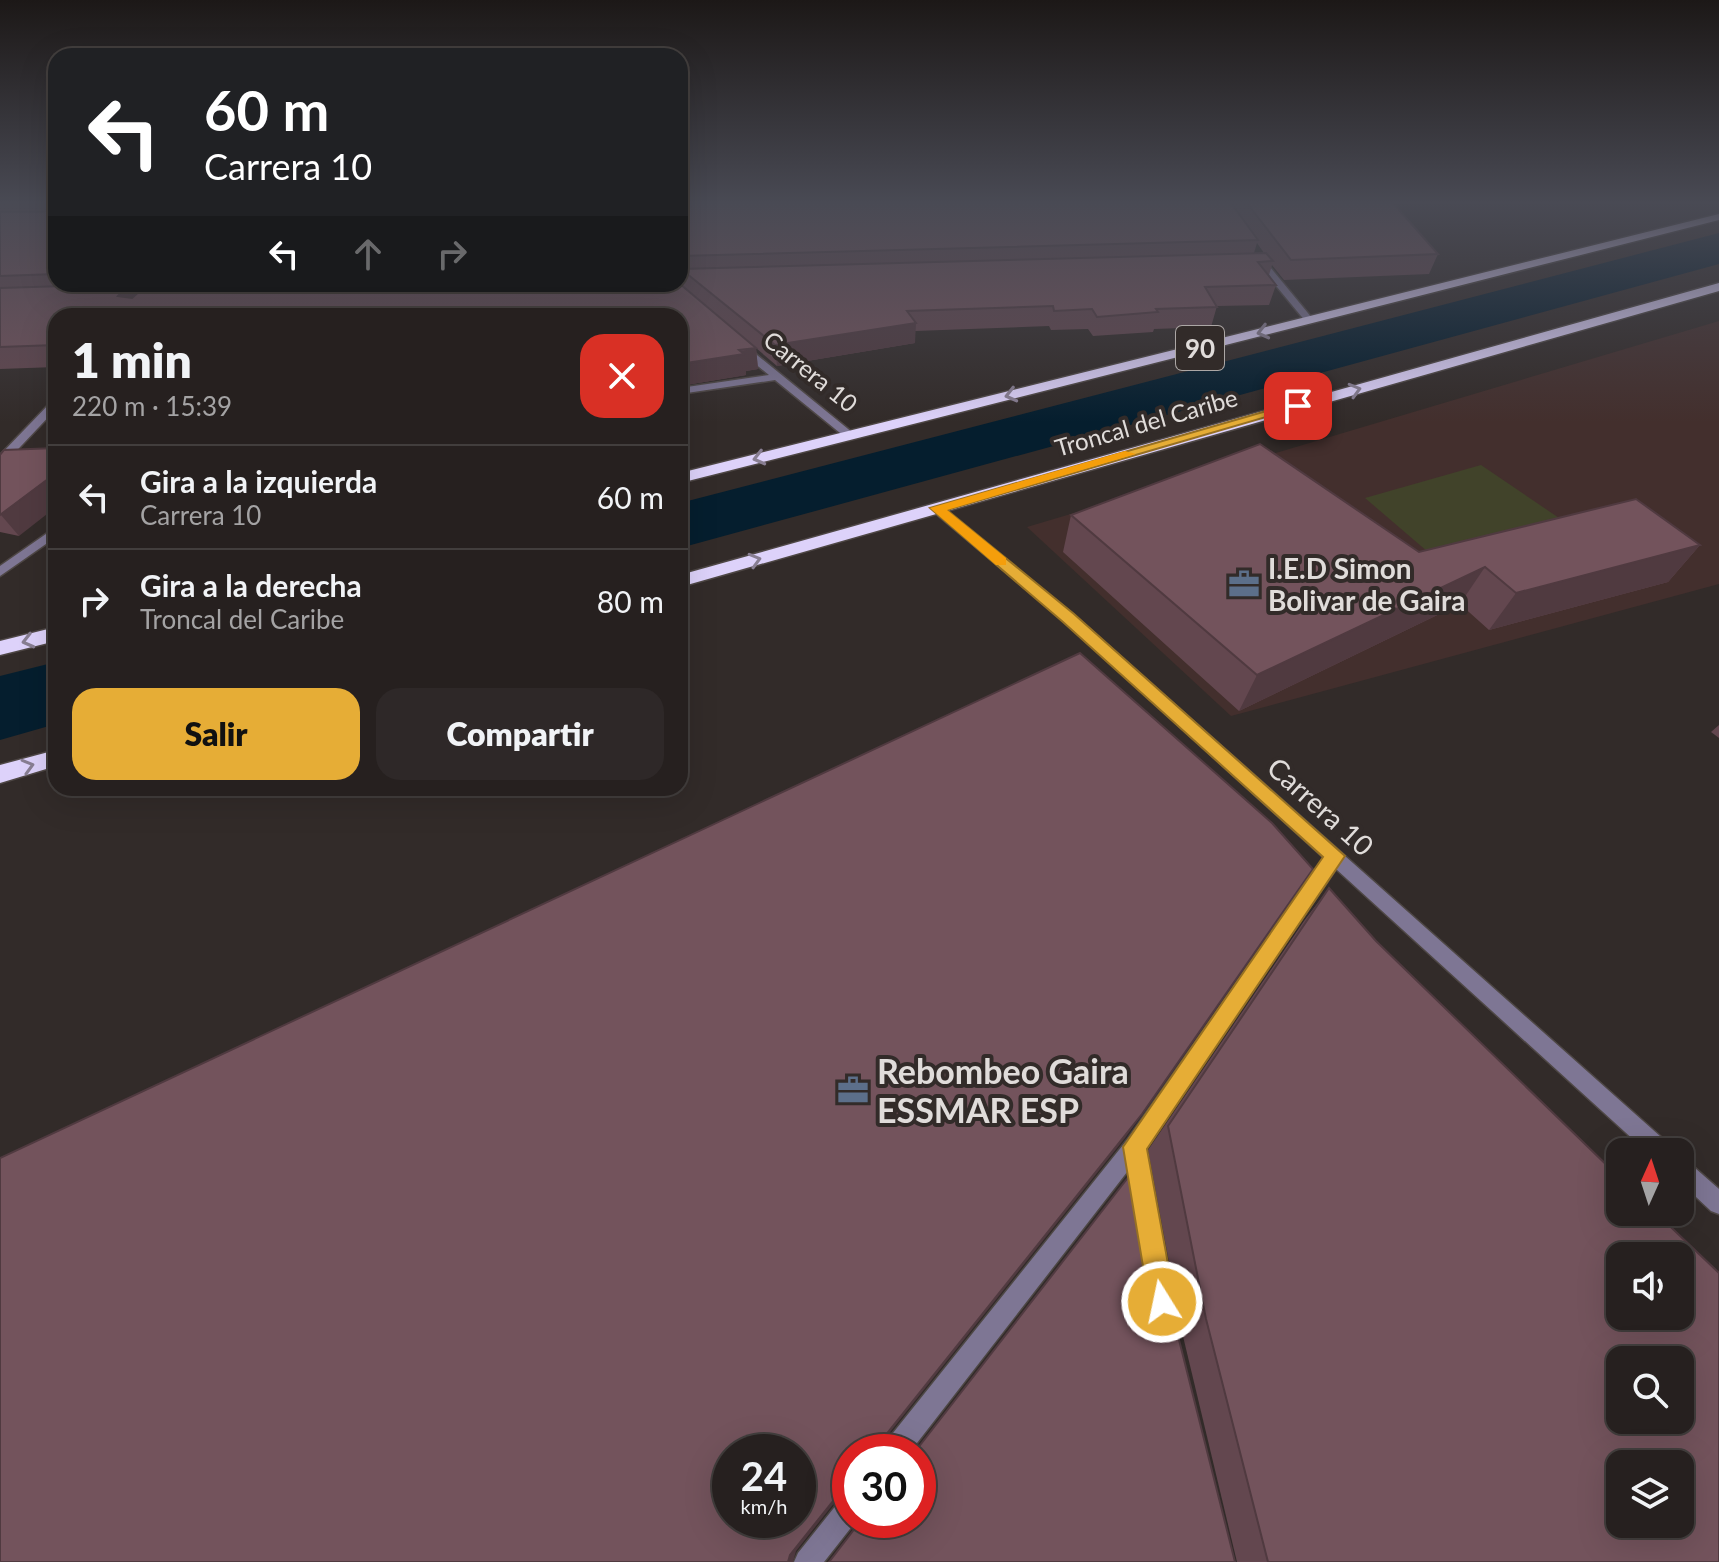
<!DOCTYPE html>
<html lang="es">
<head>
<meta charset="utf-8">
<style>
	body { margin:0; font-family:Lato,sans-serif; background:#2e2828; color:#f1f3f6; height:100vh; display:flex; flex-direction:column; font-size:30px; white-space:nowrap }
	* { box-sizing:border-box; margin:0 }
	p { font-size:26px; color:#a4a3a4 }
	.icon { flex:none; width:44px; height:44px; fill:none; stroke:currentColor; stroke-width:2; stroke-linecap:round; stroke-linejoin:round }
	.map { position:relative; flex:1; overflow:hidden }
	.details { position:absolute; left:48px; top:308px; width:640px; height:488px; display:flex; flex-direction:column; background:#26201f; border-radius:24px; box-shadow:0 8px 32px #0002,0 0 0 2px #423e3d }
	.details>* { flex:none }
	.top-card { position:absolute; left:48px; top:48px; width:640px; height:244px; border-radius:24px; box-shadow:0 8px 32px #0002,0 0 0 2px #423e3d; background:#202124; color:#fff; overflow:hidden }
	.needle { width:52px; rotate:3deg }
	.fabs { position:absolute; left:1606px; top:1138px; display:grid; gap:16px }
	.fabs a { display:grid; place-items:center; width:88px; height:88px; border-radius:16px; background:#26201f; box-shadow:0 8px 32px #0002,0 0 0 2px #423e3d; font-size:40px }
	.speed { position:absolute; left:712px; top:1434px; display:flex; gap:16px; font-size:40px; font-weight:700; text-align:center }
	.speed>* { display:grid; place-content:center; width:104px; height:104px; border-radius:50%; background:#26201f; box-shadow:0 8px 32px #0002,0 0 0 2px #423e3d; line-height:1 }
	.speed small { font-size:20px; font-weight:400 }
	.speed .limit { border:12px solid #d22; background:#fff; color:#111 }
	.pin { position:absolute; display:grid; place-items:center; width:68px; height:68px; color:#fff; margin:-34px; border-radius:16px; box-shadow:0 4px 12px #0006 }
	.me { position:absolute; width:88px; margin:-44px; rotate:350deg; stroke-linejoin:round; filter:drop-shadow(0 0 6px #0008) }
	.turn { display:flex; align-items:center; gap:28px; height:168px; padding:0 24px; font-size:36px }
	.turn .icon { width:104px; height:104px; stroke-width:2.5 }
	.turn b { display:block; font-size:56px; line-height:68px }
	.lanes { display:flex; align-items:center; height:76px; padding:0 24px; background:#0003; justify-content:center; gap:40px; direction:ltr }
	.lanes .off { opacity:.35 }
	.round { display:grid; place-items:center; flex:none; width:84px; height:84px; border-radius:24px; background:#2e2828 }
	.headline { display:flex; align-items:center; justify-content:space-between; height:136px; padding:0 24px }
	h1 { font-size:48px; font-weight:800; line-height:60px }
	.cta { display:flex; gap:16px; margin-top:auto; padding:16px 24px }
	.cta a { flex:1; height:92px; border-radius:24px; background:#e6ad36; color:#111; font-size:32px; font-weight:800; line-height:92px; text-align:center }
	.cta a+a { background:#2e2828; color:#f1f3f6 }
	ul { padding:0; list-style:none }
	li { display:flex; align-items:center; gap:24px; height:104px; padding:0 24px; border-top:2px solid #423e3d }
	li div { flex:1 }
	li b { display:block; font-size:30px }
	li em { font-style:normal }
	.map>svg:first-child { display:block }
</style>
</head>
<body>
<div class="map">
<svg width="1719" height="1562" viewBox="0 0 1719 1562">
	<rect width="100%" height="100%" fill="#322b29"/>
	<path fill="#432f2d" d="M1719,321v263l-488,132 -204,-189z"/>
	<path fill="#41432a" d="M1481,465l81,55 -127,38 -70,-60z"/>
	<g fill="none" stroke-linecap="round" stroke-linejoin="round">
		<g fill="#051e2e" fill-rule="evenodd">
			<path d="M1719,233v31l-1039,284v-45z"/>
			<path d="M56,662v62l-56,16v-64z"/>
		</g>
		<defs>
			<g id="minor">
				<path d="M1254,255h6l52,63v4h-6l-52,-63z"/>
				<path d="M738,346h8l107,87v4h-8l-70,-57 -95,14v-6l89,-13 -31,-25z"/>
				<path d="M56,400v9l-52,55 -4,2v-11l52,-54z"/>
				<path d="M937,504l137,111 596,530 3,7h-26l-311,-283 -195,285 -231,298h-28l3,-9 242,-303 197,-282 -260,-237 -131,-110v-6z"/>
				<path d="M56,527v10l-56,39v-10z"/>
				<path d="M1680,1157l7,4 32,28v25l-8,-3 -31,-29z"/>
				<path d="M850,1495v25h7l-33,42h-30l4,-9 43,-54z"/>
			</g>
			<g id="trunk">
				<path d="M1719,214v6l-1039,263v-10z"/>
				<path d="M1719,283v8l-1039,296v-12z"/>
				<path d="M56,627v14l-56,14v-14z"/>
				<path d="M56,750v16l-56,17v-18z"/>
			</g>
		</defs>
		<use href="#minor" stroke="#4e4745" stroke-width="3"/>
		<use href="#trunk" stroke="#4e4745" stroke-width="3"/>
		<use href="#minor" fill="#7e7694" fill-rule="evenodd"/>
		<use href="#trunk" fill="#ddd2fa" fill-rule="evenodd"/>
	</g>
	<g fill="#63474f" fill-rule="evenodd">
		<path d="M0,203h56v81h624l3,2 -1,-10h-2v-73h713l45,51 -9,20 -145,6 -12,-15 -3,10 7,10 -7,20 -52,1 -6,21 -57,2 -1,3 -60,4 -5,-7 -37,1 -2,-4 -134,5v12l-138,23 -21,-18 2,21 -12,2v4l-66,11v-70h-624v51l-56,2zM1257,243l7,10h-10z"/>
		<path d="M0,455l19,81 -19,-4z"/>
		<path d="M1071,515l348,37 281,-7 -32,37 -179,48 -29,-26 -221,107 -176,-159z"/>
		<path d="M1719,725v13l-8,-6z"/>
		<path d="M1329,888l47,53 343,621h-482l-55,-230 -34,-182 156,-229z"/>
	</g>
	<g fill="#503a40">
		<path d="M129,284l12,20 -23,-8z"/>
		<path d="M916,323l-1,20 -138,23 -2,-21z"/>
		<path d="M756,348l2,21 -12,2v4l-66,11v-22z"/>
		<path d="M56,473v34l-37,29 -18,-21z"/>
		<path d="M1700,545l-32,37 -179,48 27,-37z"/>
		<path d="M1485,567l-25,37 -221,107 18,-36z"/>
		<path d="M1142,1114l-17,24 -242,303 2,-5z"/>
		<path d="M850,1491v1l-11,5 -43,54 -3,11h-5l2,-7 47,-59z"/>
	</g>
	<g fill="#73535c" stroke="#503a40" stroke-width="2" fill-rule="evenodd">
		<path d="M45,203h11v71l-56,2v-64h44l3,-3z"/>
		<path d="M680,203h551l27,37 -578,16z"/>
		<path d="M1247,203h146l45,51 -147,6z"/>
		<path d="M1266,253l7,8 -15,1 18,23 -71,2 12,20 -61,2 2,3 -61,5 -5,-8 -38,2 -1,-5 -146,5 9,12 -141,22 -94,-76z"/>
		<path d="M129,284l-11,12 14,2 16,-14h532l76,64 -17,2 5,4 -64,10v-48h-624v29l-56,2v-59z"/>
		<path d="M1260,444l159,108 217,-53 64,46 -184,48 -31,-26 -228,108 -186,-160z"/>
		<path d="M56,448v25l-56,42v-60l4,-5z"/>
		<path d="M1080,653l192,170 41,46 -171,245 -257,322 -4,13h36l227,-292 30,163 61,242h-406l30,-39v-3h59v-68h-68v39l-13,5 -47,59 -2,7h-788v-404zM730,1452h68v68h-68z"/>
		<path d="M1329,888l47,53 244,237v34h35l64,61v289h-451l-62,-243 -38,-193zM1620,1256h60v60h-60zM1620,1360h60v60h-60zM1620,1464h60v60h-60z"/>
	</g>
	<defs><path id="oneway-chevron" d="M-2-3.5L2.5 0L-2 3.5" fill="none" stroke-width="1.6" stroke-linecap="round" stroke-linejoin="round" transform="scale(2)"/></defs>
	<g stroke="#887e92">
		<use href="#oneway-chevron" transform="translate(1263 332) rotate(166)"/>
		<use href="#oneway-chevron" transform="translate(1355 390) rotate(-16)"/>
		<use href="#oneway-chevron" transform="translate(1011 395) rotate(166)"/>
		<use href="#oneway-chevron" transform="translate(759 458) rotate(166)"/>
		<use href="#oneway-chevron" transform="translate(755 560) rotate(-16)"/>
		<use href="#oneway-chevron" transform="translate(28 641) rotate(166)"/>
		<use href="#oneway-chevron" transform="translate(28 766) rotate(-16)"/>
	</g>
	<linearGradient id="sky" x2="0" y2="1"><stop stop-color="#1c1817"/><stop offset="0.48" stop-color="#494a54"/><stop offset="1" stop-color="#494a54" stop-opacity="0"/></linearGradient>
	<rect width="1719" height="422" fill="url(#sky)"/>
	<path fill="#e6ad36" stroke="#967023" stroke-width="2" d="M1294,403l10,3 -357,104 127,104 271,242 -198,293 28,153 -4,9 -9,4 -9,-4 -4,-9 -26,-155 200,-290 -260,-235 -133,-114z"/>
	<path fill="#f59e0b" d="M1125,451l11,3 -189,56 59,48v7h-10l-66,-57z"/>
	<defs>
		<symbol id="office-bare" viewBox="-9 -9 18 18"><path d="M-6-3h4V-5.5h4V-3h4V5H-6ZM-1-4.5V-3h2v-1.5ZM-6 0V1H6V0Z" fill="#5c6f8a" stroke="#322b29" stroke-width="2.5" paint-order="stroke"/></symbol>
	</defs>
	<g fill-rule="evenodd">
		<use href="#office-bare" x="1222" y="562" width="44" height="44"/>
		<use href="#office-bare" x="831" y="1068" width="44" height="44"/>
	</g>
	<g text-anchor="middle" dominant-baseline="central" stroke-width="8" stroke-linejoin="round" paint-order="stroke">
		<g font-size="24" fill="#e0dcda" stroke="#322b29">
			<text transform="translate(811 371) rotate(39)">Carrera 10</text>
			<text transform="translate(1146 422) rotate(-16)">Troncal del Caribe</text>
		</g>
		<rect fill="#322b29" stroke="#aca7a5" stroke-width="2" x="1176" y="326" width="48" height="44" rx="6"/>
		<g font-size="26" font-weight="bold" fill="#e0dcda">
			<text x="1200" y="348">90</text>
		</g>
		<g font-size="28" font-weight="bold" fill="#e0dcda" stroke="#322b29" text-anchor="start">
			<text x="1268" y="568">I.E.D Simon<tspan x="1268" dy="32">Bolivar de Gaira</tspan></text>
		</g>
		<g font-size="28" fill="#e0dcda" stroke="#322b29">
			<text transform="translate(1321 806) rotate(42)">Carrera 10</text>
		</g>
		<g font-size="34" font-weight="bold" fill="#e0dcda" stroke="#322b29" text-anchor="start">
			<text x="877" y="1070">Rebombeo Gaira<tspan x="877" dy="39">ESSMAR ESP</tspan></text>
		</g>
	</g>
</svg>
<div class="fabs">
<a><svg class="needle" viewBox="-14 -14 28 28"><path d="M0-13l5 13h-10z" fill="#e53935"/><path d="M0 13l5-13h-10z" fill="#a4a3a4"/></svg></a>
<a><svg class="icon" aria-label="sound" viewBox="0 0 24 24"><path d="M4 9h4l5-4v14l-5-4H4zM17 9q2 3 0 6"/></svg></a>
<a><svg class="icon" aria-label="search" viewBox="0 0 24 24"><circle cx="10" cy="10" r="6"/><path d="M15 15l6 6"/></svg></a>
<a><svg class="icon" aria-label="layers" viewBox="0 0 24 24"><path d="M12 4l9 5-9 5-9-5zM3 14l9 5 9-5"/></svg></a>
</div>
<div class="speed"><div>24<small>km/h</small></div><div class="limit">30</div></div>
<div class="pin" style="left:1298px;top:406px;background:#d93025"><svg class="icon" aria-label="arrive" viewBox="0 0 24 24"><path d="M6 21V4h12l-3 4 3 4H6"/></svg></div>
<svg class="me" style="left:1162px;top:1302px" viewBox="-20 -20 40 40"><circle r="17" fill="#e6ad36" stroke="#fff" stroke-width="3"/><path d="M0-11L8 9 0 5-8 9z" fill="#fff"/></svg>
<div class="top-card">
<div class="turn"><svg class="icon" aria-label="left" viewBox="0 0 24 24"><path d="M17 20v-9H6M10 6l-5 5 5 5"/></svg><div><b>60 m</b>Carrera 10</div></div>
<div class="lanes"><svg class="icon" aria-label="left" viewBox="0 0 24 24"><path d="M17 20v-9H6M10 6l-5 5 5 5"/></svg><svg class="icon off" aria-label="ahead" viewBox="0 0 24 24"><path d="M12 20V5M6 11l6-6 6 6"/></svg><svg class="icon off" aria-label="right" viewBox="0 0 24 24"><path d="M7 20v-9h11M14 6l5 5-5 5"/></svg></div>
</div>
<section class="details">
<div class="headline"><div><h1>1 min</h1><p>220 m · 15:39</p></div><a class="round" style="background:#d93025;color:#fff"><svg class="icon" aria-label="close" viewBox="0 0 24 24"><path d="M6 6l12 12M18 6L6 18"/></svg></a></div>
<ul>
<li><svg class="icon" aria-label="left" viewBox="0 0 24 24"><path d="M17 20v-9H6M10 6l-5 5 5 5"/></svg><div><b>Gira a la izquierda</b><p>Carrera 10</p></div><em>60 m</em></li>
<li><svg class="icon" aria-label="right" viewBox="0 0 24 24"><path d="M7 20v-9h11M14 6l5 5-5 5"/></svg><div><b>Gira a la derecha</b><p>Troncal del Caribe</p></div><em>80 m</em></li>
</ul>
<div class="cta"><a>Salir</a><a>Compartir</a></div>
</section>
</div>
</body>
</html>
